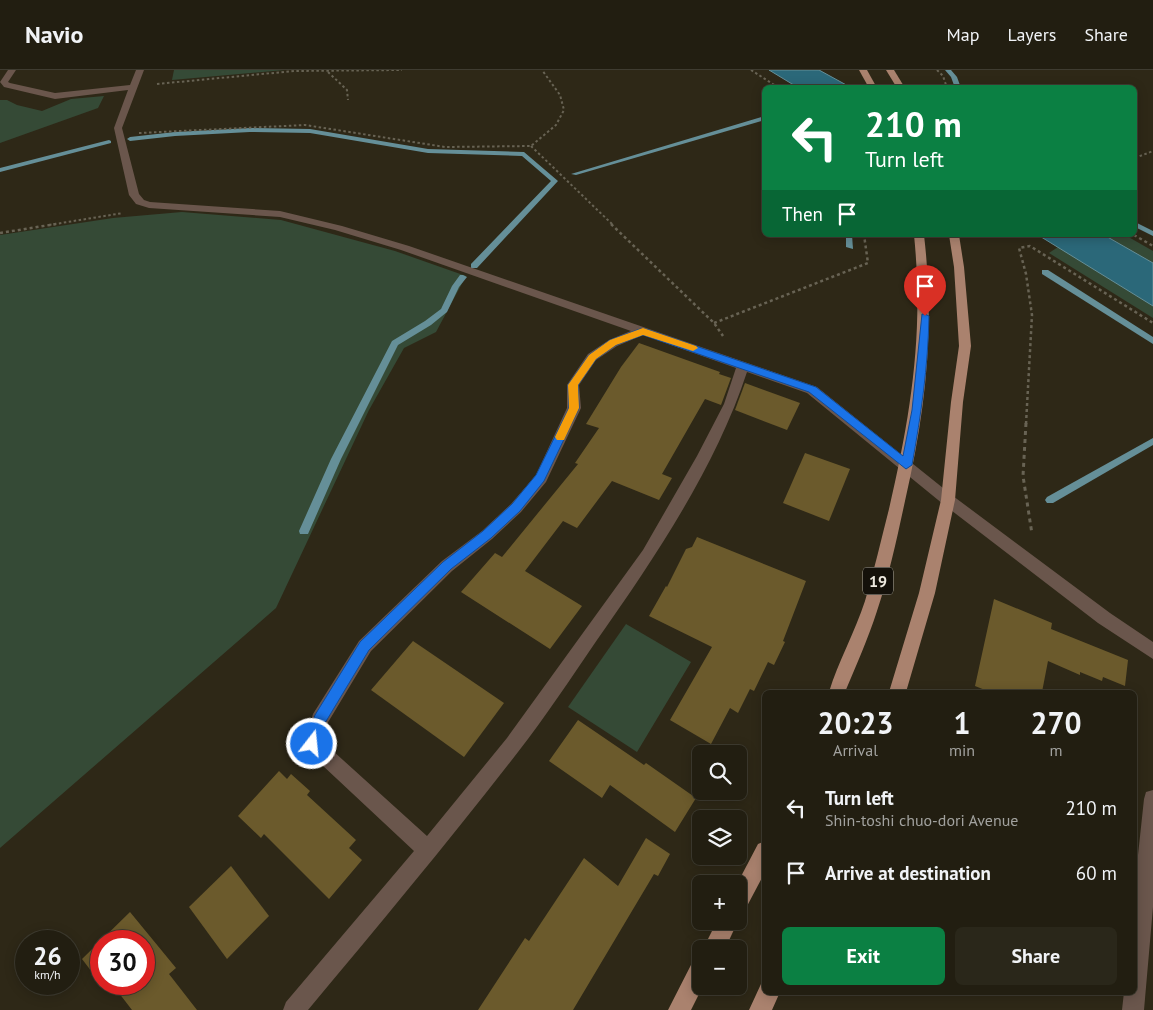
<!DOCTYPE html>
<html lang="en">
<head>
<meta charset="utf-8">
<style>
	body { margin:0; font-family:"PT Sans",sans-serif; background:#2a271a; color:#f1f3f6; height:100vh; display:flex; flex-direction:column; font-size:19px; white-space:nowrap }
	* { box-sizing:border-box; margin:0 }
	p { font-size:16px; color:#a2a29f }
	.icon { flex:none; width:28px; height:28px; fill:none; stroke:currentColor; stroke-width:2; stroke-linecap:round; stroke-linejoin:round }
	.map { position:relative; flex:1; overflow:hidden }
	.drawer { position:absolute; left:762px; top:620px; width:375px; height:305px; display:flex; flex-direction:column; background:#221e11; border-radius:8px; box-shadow:0 2px 12px #0003,0 0 0 1px #3f3c31 }
	.drawer>* { flex:none }
	.top-card { position:absolute; left:762px; top:15px; width:375px; height:152px; border-radius:8px; box-shadow:0 2px 12px #0003,0 0 0 1px #3f3c31; background:#0b8043; color:#fff; overflow:hidden }
	.tools { position:absolute; left:692px; top:675px; display:grid; gap:10px }
	.tools a { display:grid; place-items:center; width:55px; height:55px; border-radius:8px; background:#221e11; box-shadow:0 2px 12px #0003,0 0 0 1px #3f3c31; font-size:25px }
	.speed { position:absolute; left:15px; top:860px; display:flex; gap:10px; font-size:25px; font-weight:700; text-align:center }
	.speed>* { display:grid; place-content:center; width:65px; height:65px; border-radius:50%; background:#221e11; box-shadow:0 2px 12px #0003,0 0 0 1px #3f3c31; line-height:1 }
	.speed small { font-size:12px; font-weight:400 }
	.speed .limit { border:8px solid #d22; background:#fff; color:#111 }
	.pin { position:absolute; display:grid; place-items:center; width:42px; height:42px; color:#fff; margin:-51px -21px; border-radius:50% 50% 50% 0; rotate:-45deg; box-shadow:0 0 5px #0007 }
	.pin .icon { rotate:45deg }
	.me { position:absolute; width:55px; margin:-28px; rotate:16deg; stroke-linejoin:round; filter:drop-shadow(0 0 4px #0008) }
	.turn { display:flex; align-items:center; gap:18px; height:105px; padding:0 20px; font-size:22px }
	.turn .icon { width:65px; height:65px; stroke-width:2.5 }
	.turn b { display:block; font-size:35px; line-height:42px }
	.then { display:flex; align-items:center; height:48px; padding:0 20px; background:#0003; gap:10px; font-size:19px }
	.eta { display:flex; justify-content:space-evenly; align-items:center; height:85px; text-align:center }
	.eta b { font-size:30px; font-weight:700; line-height:35px }
	.action { display:flex; gap:10px; margin-top:auto; padding:10px 20px }
	.action a { flex:1; height:58px; border-radius:8px; background:#0b8043; color:#fff; font-size:20px; font-weight:700; line-height:58px; text-align:center }
	.action a+a { background:#2a271a; color:#f1f3f6 }
	ul { padding:0; list-style:none }
	li { display:flex; align-items:center; gap:15px; height:65px; padding:0 20px }
	li div { flex:1 }
	li b { display:block; font-size:19px }
	li em { font-style:normal }
	header { display:flex; align-items:center; gap:30px; box-sizing:border-box; height:70px; padding:0 25px; background:#221e11; border-bottom:1px solid #3f3c31 }
	header strong { font-size:24px }
	nav { display:flex; gap:28px; margin-inline-start:auto; font-size:18px }
	.map>svg:first-child { display:block }
</style>
</head>
<body>
<header>
<strong>Navio</strong>
<nav><a>Map</a><a>Layers</a><a>Share</a></nav>
</header>
<div class="map">
<svg width="1153" height="940" viewBox="0 0 1153 940">
	<rect width="100%" height="100%" fill="#2e2817"/>
	<g fill="#354a36">
		<path d="M174,0h111l-113,10z"/>
		<path d="M104,26l-6,12 -98,35v-43h7l10,5 25,6 29,-12z"/>
		<path d="M182,142l99,8 114,31 71,25 -30,56 -32,16 -35,62 -93,198 -276,240v-613l113,-17z"/>
		<path d="M1104,165h21l28,16v12z"/>
		<path d="M1058,177l95,59v12l-104,-65z"/>
		<path d="M626,554l65,38 -54,90 -69,-45z"/>
	</g>
	<g fill="#2b6879" stroke="#658f98">
		<path d="M769,0h50l31,17h-53z"/>
		<path d="M1038,165h66l49,28v43z"/>
	</g>
	<g fill="none" stroke-linecap="round" stroke-linejoin="round">
		<g fill="#658f98" fill-rule="evenodd">
			<path d="M945,0h6l6,7 4,11h-6l-4,-11z"/>
			<path d="M765,46v4l-189,55 -5,-1z"/>
			<path d="M250,58l60,1 118,20 96,3 34,29 -81,87h-6v-4l80,-83 -29,-25 -94,-3 -118,-20 -60,-1 -75,4 -45,5 -3,-2 3,-2 45,-5z"/>
			<path d="M109,70l2,1v2l-111,29v-4z"/>
			<path d="M1135,152l18,9v5l-18,-9z"/>
			<path d="M846,165h6l1,14 -7,-2z"/>
			<path d="M1042,200h6l105,67v7l-111,-70z"/>
			<path d="M460,205h3l4,2 -8,10 -12,25 -16,13 -33,20 -57,114 -33,75h-8l-1,-3 32,-72 61,-118 33,-20 16,-12 11,-23z"/>
			<path d="M1153,368v7l-100,58h-6l-2,-3 2,-3z"/>
		</g>
	</g>
	<g fill="#6b5a2c">
		<path d="M639,273l81,29 -1,2 12,4 -10,27 -16,-6 -43,75 10,4 -13,22 -47,-19 -35,47 -14,-7 -38,50 57,35 -32,43 -89,-57 34,-39 7,4 76,-93 -3,-1 24,-35 -13,-4 35,-57z"/>
		<path d="M745,313l55,20 -13,27 -52,-20z"/>
		<path d="M805,383l45,16 -21,52 -46,-18z"/>
		<path d="M697,467l109,44 -23,60 2,1 -11,23 -6,-3 -14,29 -4,-2 -12,24 -8,-5 -19,36 -41,-24 42,-73 -63,-31 17,-30 1,1 19,-38 6,-2z"/>
		<path d="M994,529l58,24 -1,6 77,31 -3,26 -22,-9 -1,4 -22,-9v3l-32,-14 -6,31h-52l-15,-6z"/>
		<path d="M413,571l91,62 -40,54 -93,-67z"/>
		<path d="M578,650l66,45 2,-2 50,35 -21,34 -65,-47 -8,13 -53,-37z"/>
		<path d="M279,701l8,8 4,-5 19,17 -3,4 49,45 -7,8 13,12 -33,39 -65,-65 -3,4 -23,-22z"/>
		<path d="M646,768l24,16 -12,22 -4,-2 -81,136h-95l47,-72 4,3 55,-83 34,28z"/>
		<path d="M231,796l38,50 -42,43 -38,-52z"/>
		<path d="M130,842l46,56 -7,6 28,36h-65l-20,-26h32v-43h-43v36l-3,3 -16,-21z"/>
	</g>
	<g fill="none" stroke-linecap="round" stroke-linejoin="round">
		<g stroke="#686354" stroke-width="2" stroke-dasharray="2.5 2.5" stroke-linecap="butt">
			<path d="M751,0l28,18"/>
			<path d="M937,0l6,6 4,12"/>
			<path d="M328,2l19,18 1,10"/>
			<path d="M157,14l137,-13 108,-1"/>
			<path d="M139,63l166,-8 140,22 86,-1 25,-21 8,-15 -4,-15 -18,-25"/>
			<path d="M531,76l82,79"/>
			<path d="M1135,88l18,-7"/>
			<path d="M49,155l74,-12"/>
		</g>
		<g stroke="#686354" stroke-width="2.5" stroke-dasharray="3 3" stroke-linecap="butt">
			<path d="M611,154l103,99 9,13"/>
			<path d="M0,163l56,-9"/>
			<path d="M1134,165l19,11"/>
			<path d="M714,253l154,-60 -4,-28"/>
			<path d="M1026,354l6,-109 -6,-41 -7,-26 11,-2 123,77"/>
		</g>
		<path stroke="#686354" stroke-width="3" stroke-dasharray="4 4" stroke-linecap="butt" d="M1026,353l-3,53 9,58"/>
		<g fill="#6a564c" fill-rule="evenodd">
			<path d="M8,0h8l-8,12 2,1 45,10 75,-8 6,-15h8l-22,58 17,66 5,6 6,2 130,9 62,15 67,20 408,141 136,109 157,117 43,29v17l-55,-36 -155,-119 -136,-111 -60,-21c-31,95 -93,187 -150,268 -26,38 -51,76 -79,112 -68,88 -139,173 -210,258h-25l3,-8 128,-151 -108,-101 -3,-6 10,-30 46,-73 83,-80 40,-30 29,-27 25,-29 31,-67v-23l21,-31 21,-14 22,-9 -230,-81 -66,-20 -55,-13 -131,-9 -13,-4 -7,-9 -15,-67 14,-38 -73,9 -51,-12 -4,-5zM643,265l93,33 -12,36 -27,52 -54,94 -136,188 -80,98 -105,-95 5,-17 44,-73 81,-80 40,-32 29,-27 25,-30 35,-74 -2,-23 17,-25 21,-14z"/>
			<path d="M1153,720v117l-9,103h-22l2,-18h11v-109l9,-84 2,-7z"/>
		</g>
		<g fill="#aa826e" fill-rule="evenodd">
			<path d="M859,0h8l10,18h-8z"/>
			<path d="M886,0h8l11,18h-8z"/>
			<path d="M914,165h10c11,94 2,174 -19,266 -8,37 -16,75 -28,110 -9,28 -21,55 -32,81h-16c9,-30 26,-60 36,-91 9,-30 16,-61 24,-92 22,-95 35,-176 25,-274z"/>
			<path d="M949,165h10l5,32 7,79 -8,56 -8,98 -20,93 -29,99h-17l30,-99 22,-93 10,-98 8,-56 -5,-79z"/>
			<path d="M765,771v31l-19,36 -7,3v-27h-2l21,-40z"/>
			<path d="M717,851h21l-13,28h-22z"/>
			<path d="M701,888v28h2l-12,24h-23l25,-49z"/>
			<path d="M765,913v9h15l-8,18h-23l12,-26z"/>
		</g>
	</g>
	<path fill="#1a73e8" stroke="#114b97" d="M922,244h3l4,2c-1,51 -8,99 -17,149l-6,4 -97,-77 -166,-57 -27,10 -20,14 -18,26 1,23 -35,73 -24,30 -29,27 -40,31 -82,81 -44,73 -8,26 -5,2 -5,-2 -2,-5 10,-29 45,-73 83,-80 40,-31 29,-27 24,-29 33,-67 -1,-23 21,-30 21,-15 30,-11h6l170,58 87,69 9,-46z"/>
	<path fill="#f59e0b" d="M643,258l53,18 2,2 -5,3 -50,-16 -27,10 -20,14 -18,26 1,23 -15,32h-7l-2,-3 14,-29 -1,-23 21,-30 21,-15z"/>
	<g text-anchor="middle" dominant-baseline="central" stroke-width="5" stroke-linejoin="round" paint-order="stroke">
		<rect fill="#14110a" stroke="#aca89f" stroke-width="1" x="863" y="497.5" width="30" height="27" rx="4"/>
		<g font-size="16" font-weight="bold" fill="#ede9df">
			<text x="878" y="511">19</text>
		</g>
	</g>
</svg>
<div class="tools">
<a><svg class="icon" aria-label="search" viewBox="0 0 24 24"><circle cx="10" cy="10" r="6"/><path d="M15 15l6 6"/></svg></a>
<a><svg class="icon" aria-label="layers" viewBox="0 0 24 24"><path d="M12 4l9 5-9 5-9-5zM3 14l9 5 9-5"/></svg></a>
<a>+</a>
<a>−</a>
</div>
<div class="speed"><div>26<small>km/h</small></div><div class="limit">30</div></div>
<div class="pin" style="left:925px;top:246px;background:#d93025"><svg class="icon" aria-label="arrive" viewBox="0 0 24 24"><path d="M6 21V4h12l-3 4 3 4H6"/></svg></div>
<svg class="me" style="left:312px;top:674px" viewBox="-20 -20 40 40"><circle r="17" fill="#1a73e8" stroke="#fff" stroke-width="3"/><path d="M0-11L8 9 0 5-8 9z" fill="#fff"/></svg>
<div class="top-card">
<div class="turn"><svg class="icon" aria-label="left" viewBox="0 0 24 24"><path d="M17 20v-9H6M10 6l-5 5 5 5"/></svg><div><b>210 m</b>Turn left</div></div>
<div class="then">Then<svg class="icon" aria-label="arrive" viewBox="0 0 24 24"><path d="M6 21V4h12l-3 4 3 4H6"/></svg></div>
</div>
<section class="drawer">
<div class="eta">
<div><b>20:23</b><p>Arrival</p></div>
<div><b>1</b><p>min</p></div>
<div><b>270</b><p>m</p></div>
</div>
<ul>
<li><svg class="icon" aria-label="left" viewBox="0 0 24 24"><path d="M17 20v-9H6M10 6l-5 5 5 5"/></svg><div><b>Turn left</b><p>Shin-toshi chuo-dori Avenue</p></div><em>210 m</em></li>
<li><svg class="icon" aria-label="arrive" viewBox="0 0 24 24"><path d="M6 21V4h12l-3 4 3 4H6"/></svg><div><b>Arrive at destination</b></div><em>60 m</em></li>
</ul>
<div class="action"><a>Exit</a><a>Share</a></div>
</section>
</div>
</body>
</html>
